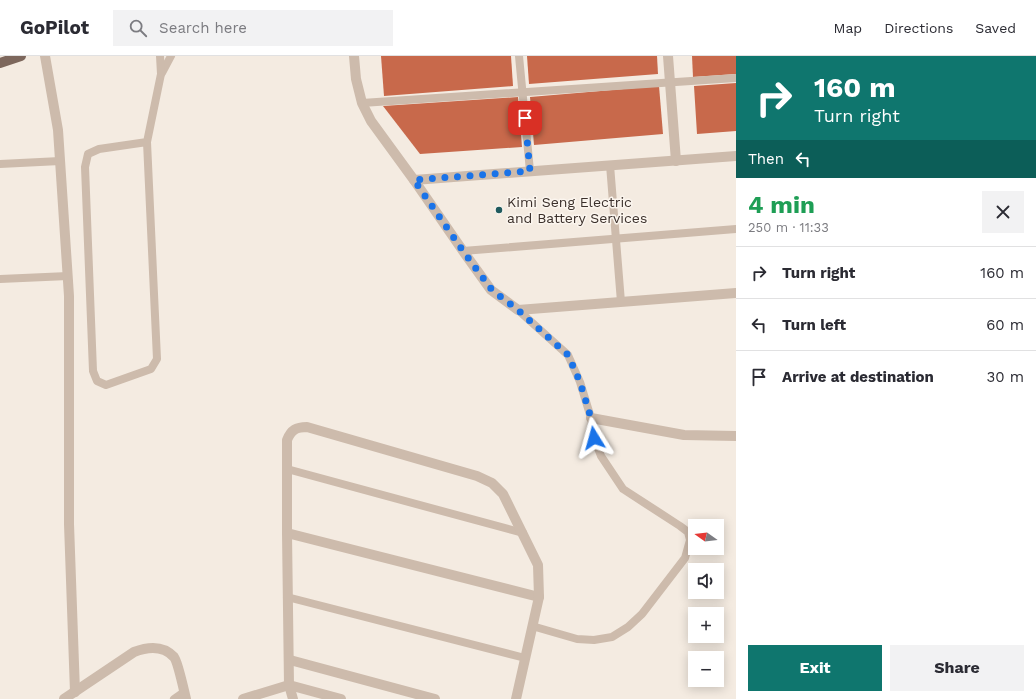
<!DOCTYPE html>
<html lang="en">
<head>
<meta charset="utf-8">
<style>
	body { margin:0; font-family:"Work Sans",sans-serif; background:#f2f2f3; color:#2b2b33; height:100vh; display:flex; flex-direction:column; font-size:15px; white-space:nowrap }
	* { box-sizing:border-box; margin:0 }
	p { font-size:13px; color:#7c7c81 }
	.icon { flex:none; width:22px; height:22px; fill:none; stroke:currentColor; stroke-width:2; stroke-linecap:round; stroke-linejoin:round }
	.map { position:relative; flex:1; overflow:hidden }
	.drawer { display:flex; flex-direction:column; background:#fff; width:300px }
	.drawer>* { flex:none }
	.top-card { background:#0f766e; color:#fff; overflow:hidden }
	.needle { width:26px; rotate:284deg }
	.tools { position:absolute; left:688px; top:463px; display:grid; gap:8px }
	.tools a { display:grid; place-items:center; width:36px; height:36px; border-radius:0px; background:#fff; box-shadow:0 2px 10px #0003; font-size:20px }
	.pin { position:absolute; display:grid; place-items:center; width:34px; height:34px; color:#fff; margin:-17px; border-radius:8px; box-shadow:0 2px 6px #0006 }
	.me { position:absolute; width:44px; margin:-22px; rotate:352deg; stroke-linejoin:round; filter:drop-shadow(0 0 3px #0008) }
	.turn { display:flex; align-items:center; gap:14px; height:84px; padding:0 12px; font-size:18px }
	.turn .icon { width:52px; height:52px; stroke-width:2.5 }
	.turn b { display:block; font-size:28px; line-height:34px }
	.then { display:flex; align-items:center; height:38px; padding:0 12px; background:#0003; gap:8px; font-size:15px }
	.round { display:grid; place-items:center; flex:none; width:42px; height:42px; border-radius:0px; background:#f2f2f3 }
	.head { display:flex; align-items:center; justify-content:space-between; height:68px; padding:0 12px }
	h1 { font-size:24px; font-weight:700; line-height:30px; color:#1e9e55 }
	.cta { display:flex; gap:8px; margin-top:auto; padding:8px 12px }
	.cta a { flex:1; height:46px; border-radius:0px; background:#0f766e; color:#fff; font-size:16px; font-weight:700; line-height:46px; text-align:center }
	.cta a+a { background:#f2f2f3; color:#2b2b33 }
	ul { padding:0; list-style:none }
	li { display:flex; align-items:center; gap:12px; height:52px; padding:0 12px; border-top:1px solid #e1e1e2 }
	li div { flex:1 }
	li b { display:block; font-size:15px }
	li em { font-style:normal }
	header { display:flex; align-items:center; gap:24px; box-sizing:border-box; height:56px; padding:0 20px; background:#fff; border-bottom:1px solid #e1e1e2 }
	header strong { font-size:19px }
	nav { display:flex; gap:22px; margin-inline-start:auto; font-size:14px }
	.search { width:280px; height:36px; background:#f2f2f3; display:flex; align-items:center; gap:10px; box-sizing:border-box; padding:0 14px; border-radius:0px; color:#7c7c81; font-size:15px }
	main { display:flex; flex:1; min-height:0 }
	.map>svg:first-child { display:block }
</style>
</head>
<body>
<header>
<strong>GoPilot</strong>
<div class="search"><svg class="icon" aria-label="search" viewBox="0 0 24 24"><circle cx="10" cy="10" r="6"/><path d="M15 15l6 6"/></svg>Search here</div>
<nav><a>Map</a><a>Directions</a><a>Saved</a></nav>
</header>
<main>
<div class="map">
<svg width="736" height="643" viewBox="0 0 736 643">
	<rect width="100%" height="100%" fill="#f4ebe1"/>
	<g fill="#c8694b">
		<path d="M381,0h130l2,30 -129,10z"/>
		<path d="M527,0h130l1,18 -129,10z"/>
		<path d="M692,0h44v18l-43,3z"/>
		<path d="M736,27v48l-39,3 -3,-48z"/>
		<path d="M659,30l4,48 -129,11 -4,-48z"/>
		<path d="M518,41l4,50 -102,7 -37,-48z"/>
	</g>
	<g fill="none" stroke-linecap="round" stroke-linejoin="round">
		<g stroke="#cdbbac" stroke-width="8">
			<path d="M519,0l11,115"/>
			<path d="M162,17l9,-17"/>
			<path d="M362,47l374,-25"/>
			<path d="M147,86l-48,7 -11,5 -3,13 8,204 4,10 9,4 45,-16 6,-10 -10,-217 14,-68 -1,-18"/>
			<path d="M0,108l60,-3"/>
			<path d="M610,109l11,137"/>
			<path d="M463,195l273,-22"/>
			<path d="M0,223l68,-3"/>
			<path d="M518,254l50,45 12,27 11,36 3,20 7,18 22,33 57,37 8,6 2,8 -5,18 -43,56 -14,13 -16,10 -18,3 -17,-1 -45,-13"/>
			<path d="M287,413l236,64"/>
			<path d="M287,541l238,61"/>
			<path d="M174,643l10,-7"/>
		</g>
		<g stroke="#cdbbac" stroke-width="10">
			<path d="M45,0l13,74 11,166v228l6,168"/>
			<path d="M354,0l2,23 6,24 9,18 43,59 49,71 28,39 27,20 218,-17"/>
			<path d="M668,0l8,105"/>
			<path d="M414,124l322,-24"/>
			<path d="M591,362l93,17 52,1"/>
			<path d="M287,477l252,64"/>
			<path d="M290,604l145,39"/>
			<path d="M64,643l70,-47c13,-5 29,-7 40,5 4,5 10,34 12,42"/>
			<path d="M243,643l46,-14 52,14"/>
			<path d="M293,643l-4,-14 -2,-152v-93c4,-10 9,-13 20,-13l170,49 15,7 11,11 35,71 1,32 -23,102"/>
		</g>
		<path stroke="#7d675c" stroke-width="10" d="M0,7l21,-7"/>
	</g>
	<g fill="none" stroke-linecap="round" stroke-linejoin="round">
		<path stroke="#1a73e8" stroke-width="7" stroke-dasharray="0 12.6" d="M525,62l5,53 -116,9 49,71 29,39 26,20 50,45 12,27 11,36 3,20"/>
	</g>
	<circle fill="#1f5a5e" stroke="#fbf5ee" stroke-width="1.5" cx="499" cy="154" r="4"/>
	<g text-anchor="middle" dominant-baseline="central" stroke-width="3" stroke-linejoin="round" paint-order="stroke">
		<g font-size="14" fill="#3b302b" stroke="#fbf5ee" text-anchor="start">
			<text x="507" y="146">Kimi Seng Electric<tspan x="507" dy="16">and Battery Services</tspan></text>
		</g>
	</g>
</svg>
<div class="tools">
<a><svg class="needle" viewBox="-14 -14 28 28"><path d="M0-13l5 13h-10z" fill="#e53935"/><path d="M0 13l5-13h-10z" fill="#7c7c81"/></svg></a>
<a><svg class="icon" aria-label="sound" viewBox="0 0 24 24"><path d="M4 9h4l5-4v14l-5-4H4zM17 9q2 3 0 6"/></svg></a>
<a>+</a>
<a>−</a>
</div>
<div class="pin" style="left:525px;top:62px;background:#d93025"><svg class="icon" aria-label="arrive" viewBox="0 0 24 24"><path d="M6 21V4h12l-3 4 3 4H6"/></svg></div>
<svg class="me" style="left:594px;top:382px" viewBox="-20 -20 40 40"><path d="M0-17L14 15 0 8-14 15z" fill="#1a73e8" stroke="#fff" stroke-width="4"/></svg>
</div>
<section class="drawer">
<div class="top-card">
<div class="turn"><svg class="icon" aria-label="right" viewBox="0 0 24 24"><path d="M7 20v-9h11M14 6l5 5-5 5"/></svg><div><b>160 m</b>Turn right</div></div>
<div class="then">Then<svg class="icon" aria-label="left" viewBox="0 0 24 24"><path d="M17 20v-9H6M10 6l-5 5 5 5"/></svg></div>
</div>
<div class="head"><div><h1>4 min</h1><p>250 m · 11:33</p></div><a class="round"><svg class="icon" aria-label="close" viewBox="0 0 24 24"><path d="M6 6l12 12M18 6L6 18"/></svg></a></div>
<ul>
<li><svg class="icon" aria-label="right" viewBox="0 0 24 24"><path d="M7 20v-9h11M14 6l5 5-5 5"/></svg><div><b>Turn right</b></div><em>160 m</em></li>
<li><svg class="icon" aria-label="left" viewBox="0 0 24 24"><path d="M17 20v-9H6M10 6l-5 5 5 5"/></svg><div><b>Turn left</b></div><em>60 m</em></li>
<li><svg class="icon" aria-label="arrive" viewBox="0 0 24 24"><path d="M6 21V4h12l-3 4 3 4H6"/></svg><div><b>Arrive at destination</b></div><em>30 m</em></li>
</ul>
<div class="cta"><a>Exit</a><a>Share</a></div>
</section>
</main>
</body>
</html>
